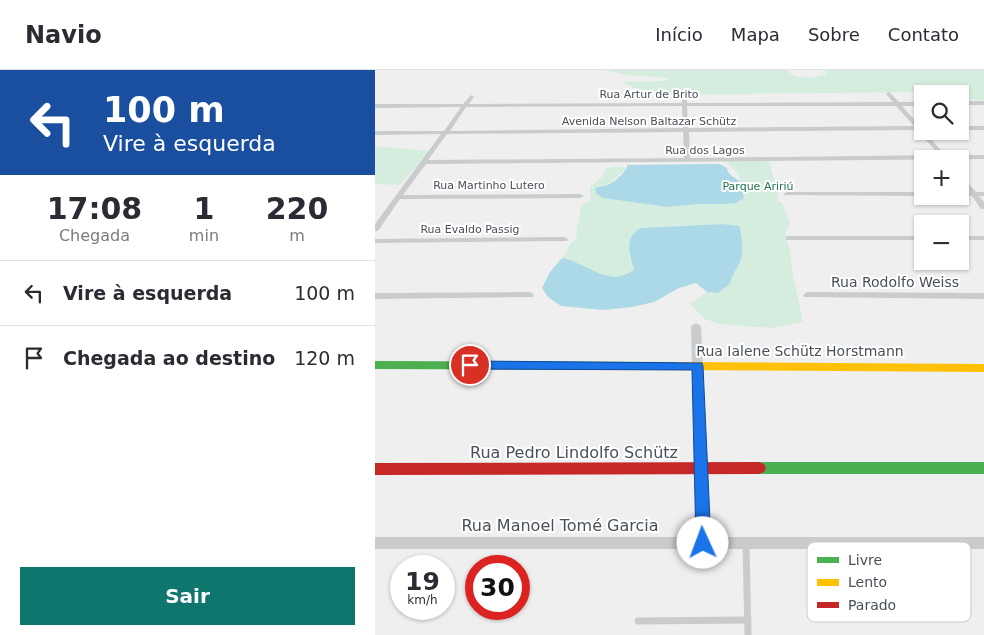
<!DOCTYPE html>
<html lang="pt">
<head>
<meta charset="utf-8">
<style>
	body { margin:0; font-family:"DejaVu Sans",sans-serif; background:#f7f7f7; color:#2b2b33; height:100vh; display:flex; flex-direction:column; font-size:19px; white-space:nowrap }
	* { box-sizing:border-box; margin:0 }
	p { font-size:16px; color:#7c7c81 }
	.icon { flex:none; width:28px; height:28px; fill:none; stroke:currentColor; stroke-width:2; stroke-linecap:round; stroke-linejoin:round }
	.map { position:relative; flex:1; overflow:hidden }
	.side { display:flex; flex-direction:column; background:#fff; width:375px }
	.side>* { flex:none }
	.guide { background:#1a4fa0; color:#fff; overflow:hidden }
	.fabs { position:absolute; left:539px; top:15px; display:grid; gap:10px }
	.fabs a { display:grid; place-items:center; width:55px; height:55px; border-radius:0px; background:#fff; box-shadow:0 1px 4px #0004; font-size:25px }
	.speed { position:absolute; left:15px; top:485px; display:flex; gap:10px; font-size:25px; font-weight:700; text-align:center }
	.speed>* { display:grid; place-content:center; width:65px; height:65px; border-radius:50%; background:#fff; box-shadow:0 1px 4px #0004; line-height:1 }
	.speed small { font-size:12px; font-weight:400 }
	.speed .limit { border:8px solid #d22; background:#fff; color:#111 }
	.pin { position:absolute; display:grid; place-items:center; width:42px; height:42px; color:#fff; margin:-21px; border:2px solid #fff; border-radius:50%; box-shadow:0 1px 5px #0007 }
	.me { position:absolute; width:55px; margin:-28px; rotate:358deg; stroke-linejoin:round; filter:drop-shadow(0 0 4px #0008) }
	.turn { display:flex; align-items:center; gap:18px; height:105px; padding:0 20px; font-size:22px }
	.turn .icon { width:65px; height:65px; stroke-width:2.5 }
	.turn b { display:block; font-size:35px; line-height:42px }
	.eta { display:flex; justify-content:space-evenly; align-items:center; height:85px; text-align:center }
	.eta b { font-size:30px; font-weight:700; line-height:35px }
	.cta { display:flex; gap:10px; margin-top:auto; padding:10px 20px }
	.cta a { flex:1; height:58px; border-radius:0px; background:#0f766e; color:#fff; font-size:20px; font-weight:700; line-height:58px; text-align:center }
	ul { padding:0; list-style:none }
	li { display:flex; align-items:center; gap:15px; height:65px; padding:0 20px; border-top:1px solid #e1e1e2 }
	li div { flex:1 }
	li b { display:block; font-size:19px }
	li em { font-style:normal }
	header { display:flex; align-items:center; gap:30px; box-sizing:border-box; height:70px; padding:0 25px; background:#fff; border-bottom:1px solid #e1e1e2 }
	header strong { font-size:24px }
	nav { display:flex; gap:28px; margin-inline-start:auto; font-size:18px }
	main { display:flex; flex:1; min-height:0 }
	.map>svg:first-child { display:block }
</style>
</head>
<body>
<header>
<strong>Navio</strong>
<nav><a>Início</a><a>Mapa</a><a>Sobre</a><a>Contato</a></nav>
</header>
<main>
<section class="side">
<div class="guide">
<div class="turn"><svg class="icon" aria-label="left" viewBox="0 0 24 24"><path d="M17 20v-9H6M10 6l-5 5 5 5"/></svg><div><b>100 m</b>Vire à esquerda</div></div>
</div>
<div class="eta">
<div><b>17:08</b><p>Chegada</p></div>
<div><b>1</b><p>min</p></div>
<div><b>220</b><p>m</p></div>
</div>
<ul>
<li><svg class="icon" aria-label="left" viewBox="0 0 24 24"><path d="M17 20v-9H6M10 6l-5 5 5 5"/></svg><div><b>Vire à esquerda</b></div><em>100 m</em></li>
<li><svg class="icon" aria-label="arrive" viewBox="0 0 24 24"><path d="M6 21V4h12l-3 4 3 4H6"/></svg><div><b>Chegada ao destino</b></div><em>120 m</em></li>
</ul>
<div class="cta"><a>Sair</a></div>
</section>
<div class="map">
<svg width="609" height="565" viewBox="0 0 609 565">
	<rect width="100%" height="100%" fill="#efefef"/>
	<g fill="#d5eddf">
		<path d="M230,0h182l7,6 16,2 17,-4 -2,-4h159v30l-24,-1v-5l-43,-2 -267,3 -28,-13 42,-1 6,-3 -43,-3z"/>
		<path d="M0,76l54,5 -29,34 -25,-1z"/>
		<path d="M351,91h43l10,37 -2,2 5,3 8,21 -5,9 5,18 3,25 10,46 -31,6 -53,-4 -14,-5 -15,-15 17,-12 11,1 12,-9 2,-10 9,-13v-29l-19,-8 -69,3 -24,28 5,14c-26,21 -45,-7 -72,-11l9,-15 6,-4c-3,-12 5,-20 3,-32l11,-8 -1,-12 13,-11 2,-7 12,-3 10,2 -20,17 -9,1 -2,7 7,5 65,9 75,-9 -4,-23z"/>
	</g>
	<g fill="#acd9e7">
		<path d="M344,94l8,4c1,7 6,8 12,13 4,4 3,11 5,17l-8,5 -11,1h-27l-30,3 -65,-9 -7,-5 -1,-4c4,-4 7,-2 12,-4 8,-3 15,-10 20,-17v-3z"/>
		<path d="M347,154l17,2c3,8 5,28 1,36 -4,9 -8,12 -10,22l-12,9 -11,-1 -11,-9 -17,5 -25,14 -22,5 -28,3 -43,-4 -13,-9 -6,-9 8,-16 12,-14c25,4 48,32 72,11 -5,-16 -10,-32 7,-41z"/>
	</g>
	<g fill="none" stroke-linecap="round" stroke-linejoin="round">
		<g stroke="#c9cbcd" stroke-width="7">
			<path d="M371,474l2,91"/>
			<path d="M263,551l110,-1"/>
		</g>
		<g fill="#c9cbcd" fill-rule="evenodd">
			<path d="M514,22l10,10h24v4h-21l18,20h3v5h1l21,24h39v4l-558,5 -23,31 177,-1 4,2 -4,2 -180,1 -22,32h-3v-7l66,-90 -66,1v-4h69l17,-24 -86,1v-4h88l8,-9 3,2 -5,7 213,-1 -1,-8 3,-2 3,2v8l206,-1 -7,-8zM307,36l1,22 -233,3 16,-24zM312,36h209l18,20 -226,2zM542,60l22,25 -249,3 -1,-26zM308,62l1,26 -256,2 19,-26z"/>
			<rect x="585" y="31" width="24" height="4"/>
			<rect x="585" y="56" width="24" height="4"/>
			<path d="M585,105l2,1 14,16h8v4h-5l5,6v7h-3l-9,-13h-12v-4h8l-8,-11z"/>
			<path d="M412,122h136v4l-138,-1 -2,-1z"/>
			<rect x="411" y="166" width="137" height="4"/>
			<rect x="585" y="166" width="24" height="4"/>
			<path d="M189,167l4,2 -1,2 -192,2v-4z"/>
			<path d="M155,222l4,3 -1,2 -158,2v-6z"/>
			<path d="M432,222l177,1v6l-180,-2 -1,-2z"/>
			<path d="M321,253l5,3 9,211h274v12h-609v-12h321l-5,-211z"/>
		</g>
		<g fill="#4caf50" fill-rule="evenodd">
			<path d="M0,291l303,1 6,4 -6,4 -303,-1z"/>
			<path d="M384,392h225v12h-225l-5,-2 -2,-4 2,-4z"/>
		</g>
		<path fill="#ffc107" fill-rule="evenodd" d="M303,292l306,2v8l-306,-2 -6,-4z"/>
		<path fill="#c62828" fill-rule="evenodd" d="M384,392l5,2 2,4 -2,4 -5,2 -384,1v-12z"/>
	</g>
	<path fill="#1a73e8" stroke="#114b97" d="M95,291l232,2 1,3 8,177 -2,5 -6,2 -5,-2 -2,-5 -4,-173 -222,-1 -6,-4z"/>
	<g text-anchor="middle" dominant-baseline="central" stroke-width="4" stroke-linejoin="round" paint-order="stroke">
		<g font-size="11" fill="#48505a" stroke="#fff">
			<text x="274" y="24">Rua Artur de Brito</text>
			<text x="274" y="51">Avenida Nelson Baltazar Schütz</text>
			<text x="330" y="80">Rua dos Lagos</text>
			<text x="114" y="115">Rua Martinho Lutero</text>
			<text x="95" y="159">Rua Evaldo Passig</text>
		</g>
		<g font-size="11" fill="#1e754c" stroke="#fff">
			<text x="383" y="116">Parque Aririú</text>
		</g>
		<g font-size="14" fill="#48505a" stroke="#fff">
			<text x="520" y="212">Rua Rodolfo Weiss</text>
			<text x="425" y="281">Rua Ialene Schütz Horstmann</text>
		</g>
		<g font-size="16" fill="#48505a" stroke="#fff">
			<text x="199" y="382">Rua Pedro Lindolfo Schütz</text>
			<text x="185" y="455">Rua Manoel Tomé Garcia</text>
		</g>
	</g>
	<rect x="432" y="472" width="164" height="80" rx="8" fill="#fff" stroke="#c8cace" stroke-width="1"/>
	<rect x="442" y="487" width="22" height="6" fill="#4caf50"/>
	<rect x="442" y="509" width="22" height="7" fill="#ffc107"/>
	<rect x="442" y="532" width="22" height="6" fill="#c62828"/>
	<g font-size="14" fill="#48505a">
		<text x="473" y="495">Livre</text>
		<text x="473" y="517">Lento</text>
		<text x="473" y="540">Parado</text>
	</g>
</svg>
<div class="fabs">
<a><svg class="icon" aria-label="search" viewBox="0 0 24 24"><circle cx="10" cy="10" r="6"/><path d="M15 15l6 6"/></svg></a>
<a>+</a>
<a>−</a>
</div>
<div class="speed"><div>19<small>km/h</small></div><div class="limit">30</div></div>
<div class="pin" style="left:95px;top:295px;background:#d93025"><svg class="icon" aria-label="arrive" viewBox="0 0 24 24"><path d="M6 21V4h12l-3 4 3 4H6"/></svg></div>
<svg class="me" style="left:328px;top:473px" viewBox="-20 -20 40 40"><circle r="19" fill="#fff"/><path d="M0-13L10 11 0 6-10 11z" fill="#1a73e8"/></svg>
</div>
</main>
</body>
</html>
